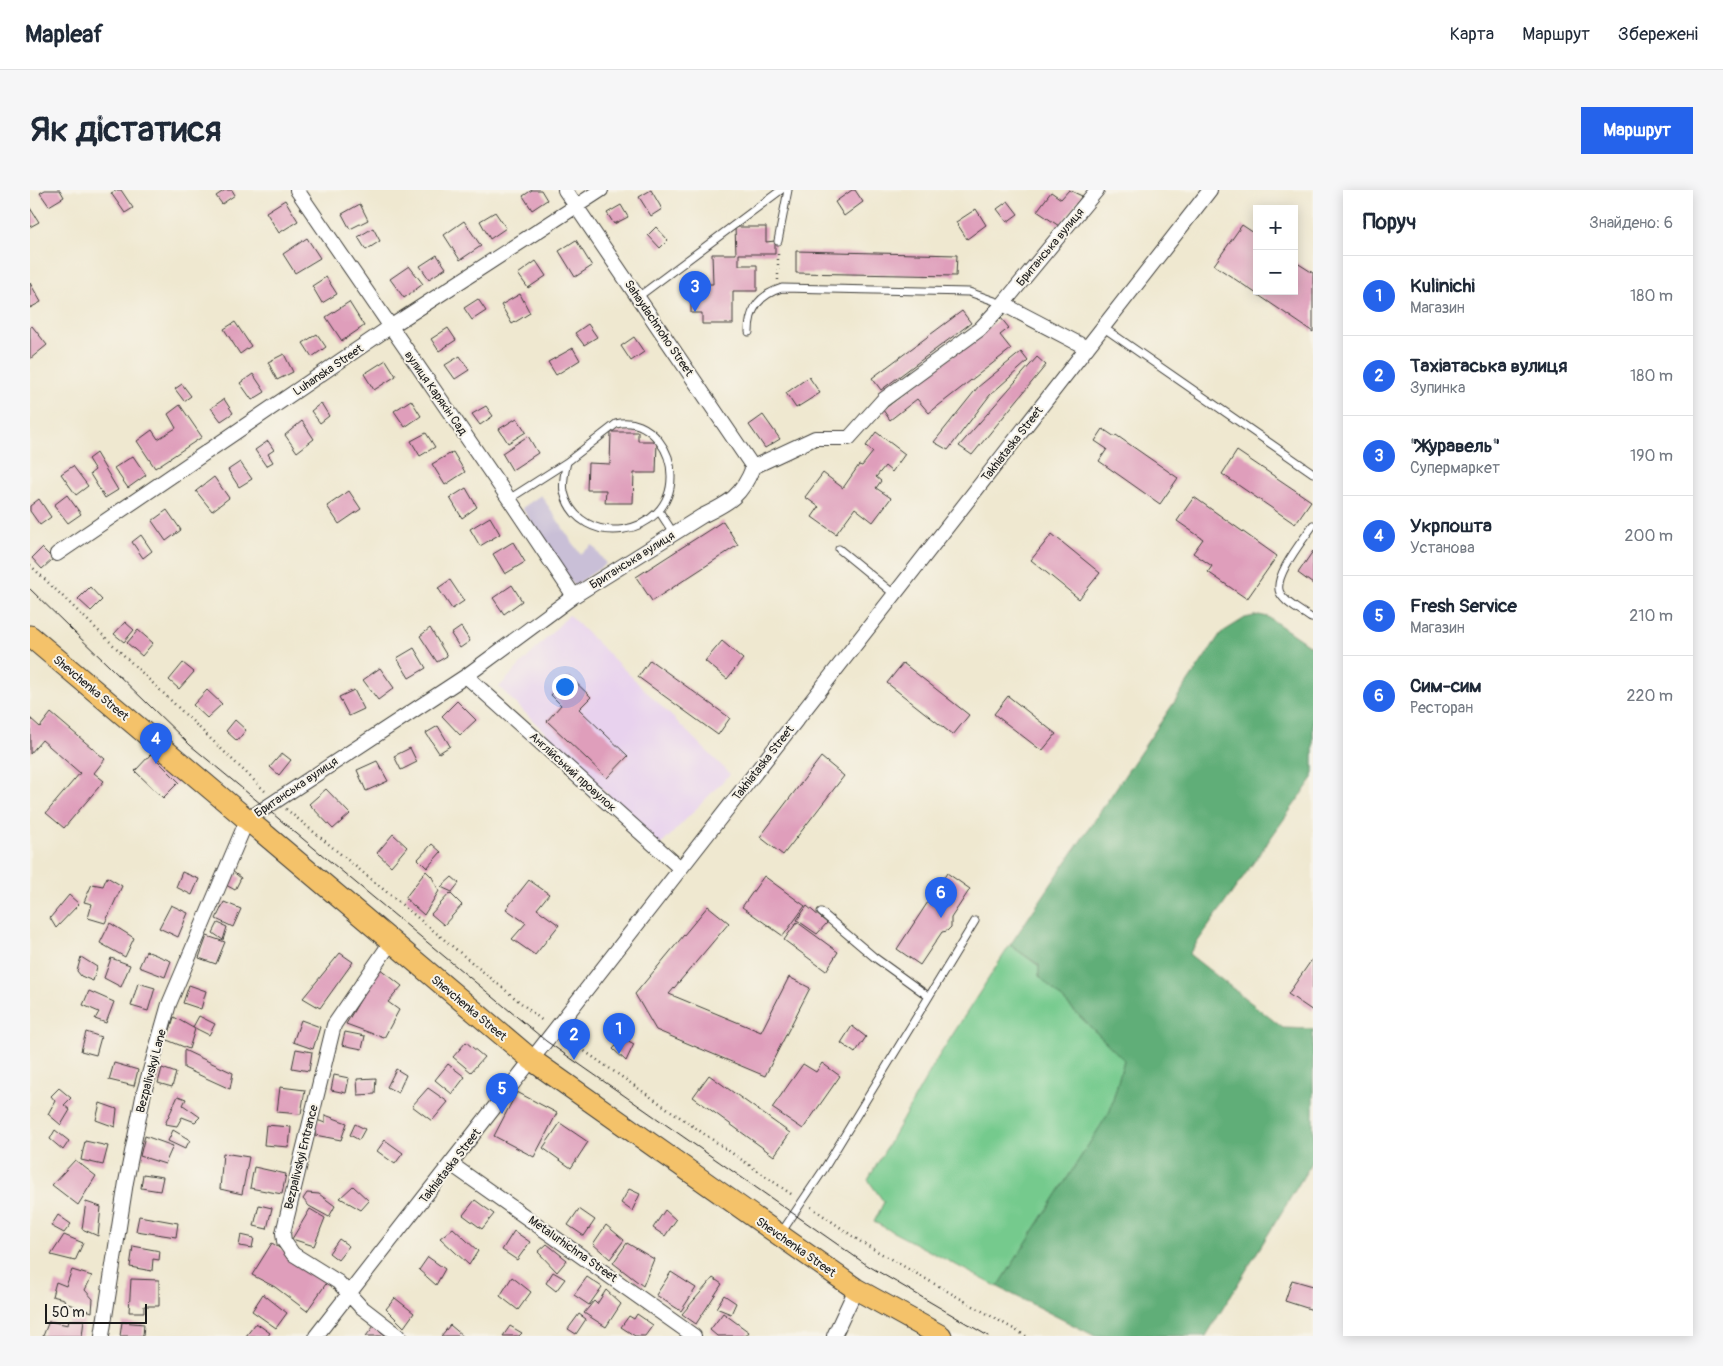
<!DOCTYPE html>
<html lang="uk">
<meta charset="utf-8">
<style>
:root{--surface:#fff;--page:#f6f6f7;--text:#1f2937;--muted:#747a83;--line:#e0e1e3;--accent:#2563eb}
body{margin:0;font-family:Pangolin,sans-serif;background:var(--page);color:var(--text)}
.controls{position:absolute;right:15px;top:15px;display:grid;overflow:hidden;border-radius:0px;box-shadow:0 2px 12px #0003}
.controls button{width:45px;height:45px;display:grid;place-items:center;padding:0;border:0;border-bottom:1px solid var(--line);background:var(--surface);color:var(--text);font:25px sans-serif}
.scale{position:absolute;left:15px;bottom:12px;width:102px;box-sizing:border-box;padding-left:5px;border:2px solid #1c1c1c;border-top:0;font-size:14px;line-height:18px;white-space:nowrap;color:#1c1c1c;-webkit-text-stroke:4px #f7f3e8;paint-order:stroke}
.you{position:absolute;left:534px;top:496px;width:18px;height:18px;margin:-12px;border:4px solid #fff;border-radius:50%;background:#1a73e8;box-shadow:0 0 0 8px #1a73e833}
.badge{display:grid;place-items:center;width:32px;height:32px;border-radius:50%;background:var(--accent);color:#fff;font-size:16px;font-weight:700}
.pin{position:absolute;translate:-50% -41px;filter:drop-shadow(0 1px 2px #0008)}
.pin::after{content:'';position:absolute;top:26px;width:18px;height:15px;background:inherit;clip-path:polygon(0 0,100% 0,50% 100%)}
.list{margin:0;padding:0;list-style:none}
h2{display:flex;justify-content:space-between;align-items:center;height:65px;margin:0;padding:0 20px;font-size:21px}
h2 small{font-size:16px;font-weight:400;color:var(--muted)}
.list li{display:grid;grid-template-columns:32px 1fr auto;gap:15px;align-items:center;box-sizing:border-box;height:80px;padding:0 20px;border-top:1px solid var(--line)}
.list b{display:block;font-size:19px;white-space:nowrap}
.list p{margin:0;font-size:16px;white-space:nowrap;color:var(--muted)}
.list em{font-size:16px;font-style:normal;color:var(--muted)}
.map{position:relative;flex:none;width:1283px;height:1146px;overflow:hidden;border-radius:0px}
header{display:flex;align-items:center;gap:30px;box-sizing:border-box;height:70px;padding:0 25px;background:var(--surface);border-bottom:1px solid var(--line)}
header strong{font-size:24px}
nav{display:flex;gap:28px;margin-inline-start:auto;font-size:18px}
.intro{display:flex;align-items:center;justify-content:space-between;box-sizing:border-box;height:120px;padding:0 30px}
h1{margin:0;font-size:35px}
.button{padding:12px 22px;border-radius:0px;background:var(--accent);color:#fff;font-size:18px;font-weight:700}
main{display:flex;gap:30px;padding:0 30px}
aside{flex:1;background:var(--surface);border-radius:0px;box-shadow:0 2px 12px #0003}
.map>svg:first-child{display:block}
.built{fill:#e8d2ee}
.industrial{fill:#c9bfd7}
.green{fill:#75ca8d;stroke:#487354}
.forest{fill:#60ae78;stroke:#3e654a}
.building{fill:#df9ebb}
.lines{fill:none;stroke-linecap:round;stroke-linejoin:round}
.service-casing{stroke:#3c3b37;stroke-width:9}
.minor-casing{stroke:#3c3b37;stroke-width:16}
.primary-casing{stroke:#3c3b37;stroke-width:23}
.path{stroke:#3c3b37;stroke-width:2.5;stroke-dasharray:1 4;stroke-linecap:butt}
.service{stroke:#fff;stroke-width:7}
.minor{stroke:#fff;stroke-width:14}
.primary{stroke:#f4c26a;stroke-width:21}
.tram{stroke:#1c1c1c;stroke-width:1}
.labels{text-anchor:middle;stroke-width:4;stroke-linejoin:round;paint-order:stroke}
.street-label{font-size:12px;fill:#1c1c1c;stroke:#f7f3e8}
</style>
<header>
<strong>Mapleaf</strong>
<nav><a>Карта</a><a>Маршрут</a><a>Збережені</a></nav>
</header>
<div class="intro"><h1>Як дістатися</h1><a class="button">Маршрут</a></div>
<main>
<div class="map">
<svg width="1283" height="1146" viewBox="0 0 1283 1146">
<rect width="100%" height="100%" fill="#f7f3e8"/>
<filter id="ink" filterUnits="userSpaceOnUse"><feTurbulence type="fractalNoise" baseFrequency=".02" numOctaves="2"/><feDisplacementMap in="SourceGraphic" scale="10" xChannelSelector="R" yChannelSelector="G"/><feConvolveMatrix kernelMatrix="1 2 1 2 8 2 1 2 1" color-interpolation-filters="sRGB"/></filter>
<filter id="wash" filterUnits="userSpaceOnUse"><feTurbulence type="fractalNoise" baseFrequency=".0096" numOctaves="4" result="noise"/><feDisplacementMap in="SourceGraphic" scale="20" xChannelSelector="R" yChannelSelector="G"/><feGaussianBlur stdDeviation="1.12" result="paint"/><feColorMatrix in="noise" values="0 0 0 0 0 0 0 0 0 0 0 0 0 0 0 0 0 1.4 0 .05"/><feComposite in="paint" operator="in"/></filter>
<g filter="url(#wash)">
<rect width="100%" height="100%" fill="#efe8d0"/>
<path class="built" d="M539 425 700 584 630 656 469 497Z"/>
<path class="industrial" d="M511 305 550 364 563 355 576 374 544 396 492 318Z"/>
<path class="green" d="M980 755 1009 776V786L1094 870 1080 921 968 1097 844 1032 854 1012 838 990 907 869Z"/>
<path class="forest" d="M1229 425 1238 427 1283 458V588L1159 764 1253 838 1283 839V971L1176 1146H1065L968 1097 1080 921 1094 870 1009 786V775L980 755 1191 443 1215 428Z"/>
<g id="blocks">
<path class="building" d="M15 0H30L34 7 19 16 10 3Z
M87 0H91L103 18 95 23 81 3Z
M195 0H202L205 5 192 14 186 6Z
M502 0H511L517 10 502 20 493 6Z
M621 0 632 19 621 26 609 7Z
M822 0H825L833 12 814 26 805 12Z
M1039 0 1052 6 1029 36 1007 21 1021 2 1031 9Z
M255 10 268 31 249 43 236 22Z
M978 11 988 24 977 32 967 19Z
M330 14 338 30 320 39 312 24Z
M591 15 598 27 584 34 577 23Z
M0 18 9 32 0 37Z
M946 19 956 35 937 49 926 32Z
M465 22 476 38 460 49 450 31Z
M434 31 451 56 430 70 414 45Z
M1212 35 1227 45V101H1264V71L1283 83V142L1184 75Z
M626 37 638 50 630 58 618 45Z
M705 37H736V52L745 51V64H709V75H727V101H703V134H672V123H661V94H683L682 64H706Z
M343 38 350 51 336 60 328 47Z
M277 48 290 68 265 83 253 64Z
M546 50 562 76 545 87 529 61Z
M766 61 927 65 926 86 766 83Z
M407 65 416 78 399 89 390 76Z
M506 71 516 86 498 98 488 84Z
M379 76 393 94 374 108 360 89Z
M296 87 307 104 292 113 282 96Z
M0 93 11 112 0 118Z
M490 104 500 123 482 134 471 115Z
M448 109 456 121 442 130 434 118Z
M319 112 334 136 312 151 296 127Z
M932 121 941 133 851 200 842 188Z
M971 128 979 138 970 145 981 159 899 223 887 209 860 230 853 220Z
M205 132 221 156 210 164 194 139Z
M558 134 567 147 554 155 545 143Z
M2 136 17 155 0 169V137Z
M418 138 426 150 409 161 401 149Z
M287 144 296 157 282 167 273 153Z
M604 147 614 162 601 171 591 156Z
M543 158 550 170 526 185 518 172Z
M991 162 998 171 960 205 918 260 904 252 948 197Z
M254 164 263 182 247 190 238 172Z
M430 166 439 180 425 189 415 175Z
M1007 167 1016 175 942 265 929 256Z
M356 170 366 186 344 200 334 184Z
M223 184 235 202 222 210 210 193Z
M779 187 790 203 766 218 756 203Z
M152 194 161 206 154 211 145 199Z
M194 209 203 223 191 231 181 218Z
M381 210 391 226 375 237 364 221Z
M291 213 299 226 290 233 281 221Z
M150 215 172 247 125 278 107 251 122 240 128 249 146 238 138 224Z
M456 216 463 226 450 235 442 224Z
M733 225 750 249 735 258 719 235Z
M487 228 496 242 478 253 469 239Z
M272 231 284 249 267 262 255 245Z
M1073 239 1085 247 1086 245 1148 288 1130 314 1069 271 1077 259 1065 251Z
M581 242H608V251H627L626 283H604L603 313H575L576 300H557L558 273 580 274Z
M846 242 875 264 862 282 855 276 846 287 851 291 846 298 861 308 843 332 825 318 806 344 782 327 789 317 775 307 793 283 813 298 829 275 832 276 843 262 836 256Z
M396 243 405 257 390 266 381 251Z
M498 246 508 263 482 280 472 263Z
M238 251 244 260 238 264 243 272 236 276 225 260Z
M1207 261 1281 311 1265 334 1192 284Z
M423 262 435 282 415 295 402 274Z
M66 263 88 300 75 308 60 284 65 280 58 269Z
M103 266 116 285 98 298 84 278Z
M210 272 222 289 209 297 198 280Z
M43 276 58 296 46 305 31 284Z
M184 287 199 308 182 321 166 301Z
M436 298 447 317 432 328 420 308Z
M319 301 331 319 309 334 297 316Z
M37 305 51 324 38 333 24 315Z
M1164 307 1247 366 1217 409 1178 382 1182 376 1163 363 1173 349 1147 331Z
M9 309 21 327 10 335 0 321V316Z
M137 320 151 340 136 351 122 331Z
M460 327 470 344 450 356 440 339Z
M693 331 708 355 622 411 606 387Z
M1022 344 1070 383 1049 409 1001 370Z
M111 345 122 361 113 368 102 352Z
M483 352 495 372 475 384 463 364Z
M12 358 23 369 12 379 2 368Z
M1283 361V394L1268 383Z
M420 390 434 411 422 419 408 398Z
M482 395 492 411 474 424 463 408Z
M60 397 72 410 61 421 48 409Z
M95 432 104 440 94 452 84 444Z
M431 437 440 451 430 458 421 444Z
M400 438 417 466 407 472 390 446Z
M108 440 123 453 112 466 97 453Z
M692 451 713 469 697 489 675 471Z
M384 458 396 478 379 488 367 468Z
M620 470 700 528 688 545 608 487Z
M153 473 164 482 149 499 139 490Z
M873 473 939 525 923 545 857 493Z
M350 478 364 498 348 510 333 490Z
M539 486 561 507 549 519 598 566 577 588 517 531 531 515 521 505Z
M177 500 192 514 177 528 163 515Z
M324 500 334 519 319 526 309 507Z
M978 506 1026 544 1012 561 964 524Z
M427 511 446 530 430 545 412 526Z
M21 523 75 569 64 583 74 591 34 638 16 623 50 583 12 550 0 564V528L10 537Z
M205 530 216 540 207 551 196 541Z
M408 536 420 556 409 563 396 543Z
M380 558 387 572 371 580 364 566Z
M252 563 261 570 249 585 240 577Z
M121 564 149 592 133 608 105 581Z
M791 567 814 586 753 665 730 647Z
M347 571 358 591 336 601 327 580Z
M296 599 320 624 303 639 279 614Z
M363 644 377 657 361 676 347 663Z
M402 654 411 662 397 678 388 669Z
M202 681 211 688 205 700 196 695Z
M396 681 402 687 409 701 394 725 375 708Z
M152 682 169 689 162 705 146 697Z
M917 683 940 699 921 728V737L917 741 912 742 890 775 867 759Z
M734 686 775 716 753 746 712 717Z
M77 687 92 696 75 733 58 728 62 714 54 712 62 694 73 696Z
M422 687 429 693 422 702 411 697Z
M499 690 519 704 507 719 529 735 505 765 482 749 496 733 476 719Z
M420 703 432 715 414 735 401 724Z
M39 705 49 714 26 738 20 728Z
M194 712 211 719 203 737 186 729Z
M141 715 158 723 148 747 129 738Z
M678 716 699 733 639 804 731 842 759 787 780 798 735 886 626 840 605 804Z
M777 716 797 733 787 744 767 730Z
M767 732 808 762 796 781 754 750Z
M80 733 104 748 95 767 70 753Z
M188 733 197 737 193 750 183 743Z
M177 746 195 752 186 774 169 768Z
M116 761 141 771 135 787 109 777Z
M310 763 323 772 290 818 273 808Z
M51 767 67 777 63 791 51 786 47 781Z
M81 768 100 775 91 797 74 788Z
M1283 768V821L1258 804Z
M349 778 372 796 358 812 369 820 354 848 316 834Z
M108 793 125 798 118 821 101 816Z
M159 795 176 801 171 819 153 813Z
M59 801 84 812 76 833 65 829 69 822 53 815Z
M169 826 185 834 179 845 163 837Z
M144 827 165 839 159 859 137 850Z
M271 830 290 837 283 859 263 852Z
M822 836 836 847 825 863 811 853Z
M56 842 71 847 66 865 51 861Z
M315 842 335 846 332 859 312 855Z
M593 848 604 854 596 871 583 859Z
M436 852 454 867 441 882 423 867Z
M266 859 282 862 279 881 262 878Z
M154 860 203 883 200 899 154 878Z
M84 873 108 880 104 896 79 890Z
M792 873 810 886 773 939 742 918 773 874 786 882Z
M418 874 435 887 422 904 405 890Z
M132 878 146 883 142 897 128 893Z
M366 879 376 885 368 903 357 897Z
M304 885 319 888 316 903 301 900Z
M679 885 760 943 744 966 663 907Z
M346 888 345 904 328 905 327 889Z
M250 897 275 900 271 924 247 922Z
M29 898 41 908 34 915 40 920 31 935 18 924 25 911 21 906Z
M398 898 418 912 402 931 382 916Z
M487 902 527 923 504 967 464 946Z
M148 906 156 909 153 915 170 927 165 932 152 927 147 936 135 934Z
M70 913 87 919 85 937 66 930Z
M295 925 317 933 311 950 285 945 287 930 295 933Z
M530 933 558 952 541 978 513 958Z
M325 934 335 939 329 950 320 945Z
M236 935 261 937 259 957 234 955Z
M25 940 39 951 33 960 20 949Z
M143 940 160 950 155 959 138 951Z
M115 946 143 956 135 974 110 966Z
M355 950 373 963 365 974 347 961Z
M55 951 78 956 73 975 51 970Z
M193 963 219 967 212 1004 190 999Z
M45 970 66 986 48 1015 22 995Z
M224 977 256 984 252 1004 220 998Z
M113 984 133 987 130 1001 111 998Z
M323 996 339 1011 331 1020 310 1008Z
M599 999 610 1004 602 1021 591 1013Z
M277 1003 289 1004 305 1016 299 1027 279 1016 273 1009Z
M445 1010 464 1024 452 1039 433 1025Z
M56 1012 71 1017 68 1046 52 1039Z
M229 1015 242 1018 237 1039 224 1036Z
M280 1019 295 1028 284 1056 262 1049Z
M549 1019 565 1030 554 1046 538 1035Z
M635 1020 646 1030 635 1046 623 1038Z
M28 1025 41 1034 34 1043 21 1036Z
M109 1026 148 1033 146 1047 106 1041Z
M576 1035 594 1050 580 1069 563 1054Z
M423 1038 448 1061 439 1075 410 1048Z
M484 1041 500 1052 487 1070 472 1060Z
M34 1045 53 1053 45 1071 21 1065Z
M211 1045 224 1048 222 1058 209 1056Z
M309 1049 319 1056 308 1070 299 1063Z
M242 1053 298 1091 277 1121 245 1097 222 1085Z
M597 1053 624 1069 613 1096 583 1073Z
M517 1054 537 1070 527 1082 508 1062Z
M103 1056 130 1061 129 1070 123 1069 122 1081 100 1077Z
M398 1067 415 1079 406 1095 389 1080Z
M42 1080 62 1086 55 1100 63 1109 62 1122 35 1113 34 1109 22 1106 26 1092 36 1096Z
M523 1082 535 1089 526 1101 516 1093Z
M641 1082 666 1098 651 1121 626 1105Z
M482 1087 501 1102 488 1120 470 1106Z
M557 1087 572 1097 559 1115 544 1105Z
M683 1088 692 1094 666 1134 652 1124Z
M101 1089 129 1090V1116H114V1122H99Z
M1262 1090 1283 1096V1120L1255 1111Z
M576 1100 591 1114 576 1137 554 1123 564 1111 567 1114Z
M233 1104 257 1123 246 1138 222 1121Z
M694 1105 706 1113 701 1124 686 1118Z
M365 1108 384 1123 374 1137 356 1119Z
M693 1123 719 1142 716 1146H687L680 1140Z
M549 1124 556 1129 546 1144 538 1139Z
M607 1124 623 1135 615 1146H605L591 1137 599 1126 604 1129Z
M39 1130H54L52 1146H13L19 1131 38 1135Z
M92 1132 114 1134 113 1146H90Z
M226 1133 240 1143 238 1146H216Z
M420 1135 433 1146H411Z
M344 1136 355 1145 354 1146H336Z
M480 1136 492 1143 489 1146H473Z"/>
</g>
</g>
<g filter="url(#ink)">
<use href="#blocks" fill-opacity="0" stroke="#3c3b37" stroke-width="1"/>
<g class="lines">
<defs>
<path id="service" d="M748 51 758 0
M608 107 751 0
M1074 138 1283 283
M719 142C719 119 729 105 752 98L939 102 973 114
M479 309 537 272 586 234C603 230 618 237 629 251 637 261 641 273 641 286 642 348 548 361 534 302 532 292 535 281 537 272
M629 321 644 344
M809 359 864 404
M1281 428C1271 421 1256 414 1250 403 1242 387 1274 349 1283 335
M791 722 844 767 898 806
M751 1043 794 979 945 731"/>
<path id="minor" d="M267 0 479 309 544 406
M535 0 723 277
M973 114 1057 158
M27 364 360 137 571 0
M436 486 650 678
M361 752 304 835 253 1043 254 1051 263 1064 308 1092 330 1116 369 1146
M421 974 664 1146
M72 1146 96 992 114 902 139 814 217 630 436 486 544 406 672 326C699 313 712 306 723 277L785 248H819L853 210 950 139 973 114 1067 0
M286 1146 1180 0
M804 1146 826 1099"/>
<path id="primary" d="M0 446 502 870 826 1099 911 1146"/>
</defs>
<use href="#service" class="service-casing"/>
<use href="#minor" class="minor-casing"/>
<use href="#primary" class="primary-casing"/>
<path class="path" d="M748 90V61
M0 375 236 602
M256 619 514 832
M534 847 764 1006
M781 1017 831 1052 996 1146"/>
<use href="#service" class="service"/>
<use href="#minor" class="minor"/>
<use href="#primary" class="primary"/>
<path class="tram" d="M0 399 160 555 516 851 837 1075 958 1146"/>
</g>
</g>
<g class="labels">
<g class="street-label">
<text transform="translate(1020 57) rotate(-50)" y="4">Британська вулиця</text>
<text transform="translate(629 138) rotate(56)" y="4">Sahaydachnoho Street</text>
<text transform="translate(298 180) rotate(-34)" y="4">Luhanska Street</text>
<text transform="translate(406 203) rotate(55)" y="4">вулиця Карякін Сад</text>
<text transform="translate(982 254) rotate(-52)" y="4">Takhiataska Street</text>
<text transform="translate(602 370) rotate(-32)" y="4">Британська вулиця</text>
<text transform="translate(61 498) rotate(40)" y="4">Shevchenka Street</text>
<text transform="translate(733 573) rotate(-52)" y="4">Takhiataska Street</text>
<text transform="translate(543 582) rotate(42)" y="4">Англійський провулок</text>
<text transform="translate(266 597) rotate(-34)" y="4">Британська вулиця</text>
<text transform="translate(439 818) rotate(40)" y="4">Shevchenka Street</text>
<text transform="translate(121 881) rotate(-75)" y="4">Bezpalivskyi Lane</text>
<text transform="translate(271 967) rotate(-76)" y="4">Bezpalivskyi Entrance</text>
<text transform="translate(420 976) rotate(-52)" y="4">Takhiataska Street</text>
<text transform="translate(766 1057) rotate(35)" y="4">Shevchenka Street</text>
<text transform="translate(543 1059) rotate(35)" y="4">Metalurhichna Street</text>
</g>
</g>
</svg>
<div class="controls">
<button>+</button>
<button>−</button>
</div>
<div class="scale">50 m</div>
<div class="you"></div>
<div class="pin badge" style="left:589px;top:864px">1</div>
<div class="pin badge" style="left:544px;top:870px">2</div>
<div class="pin badge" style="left:665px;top:122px">3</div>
<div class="pin badge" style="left:126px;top:574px">4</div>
<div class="pin badge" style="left:472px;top:924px">5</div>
<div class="pin badge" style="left:911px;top:728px">6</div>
</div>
<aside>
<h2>Поруч<small>Знайдено: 6</small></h2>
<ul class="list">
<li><span class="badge">1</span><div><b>Kulinichi</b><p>Магазин</p></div><em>180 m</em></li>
<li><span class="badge">2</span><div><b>Тахіатаська вулиця</b><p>Зупинка</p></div><em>180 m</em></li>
<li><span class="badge">3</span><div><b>&quot;Журавель&quot;</b><p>Супермаркет</p></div><em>190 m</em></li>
<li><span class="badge">4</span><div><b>Укрпошта</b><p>Установа</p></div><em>200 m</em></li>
<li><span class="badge">5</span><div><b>Fresh Service</b><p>Магазин</p></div><em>210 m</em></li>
<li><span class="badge">6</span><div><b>Сим-сим</b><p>Ресторан</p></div><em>220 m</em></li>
</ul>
</aside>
</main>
